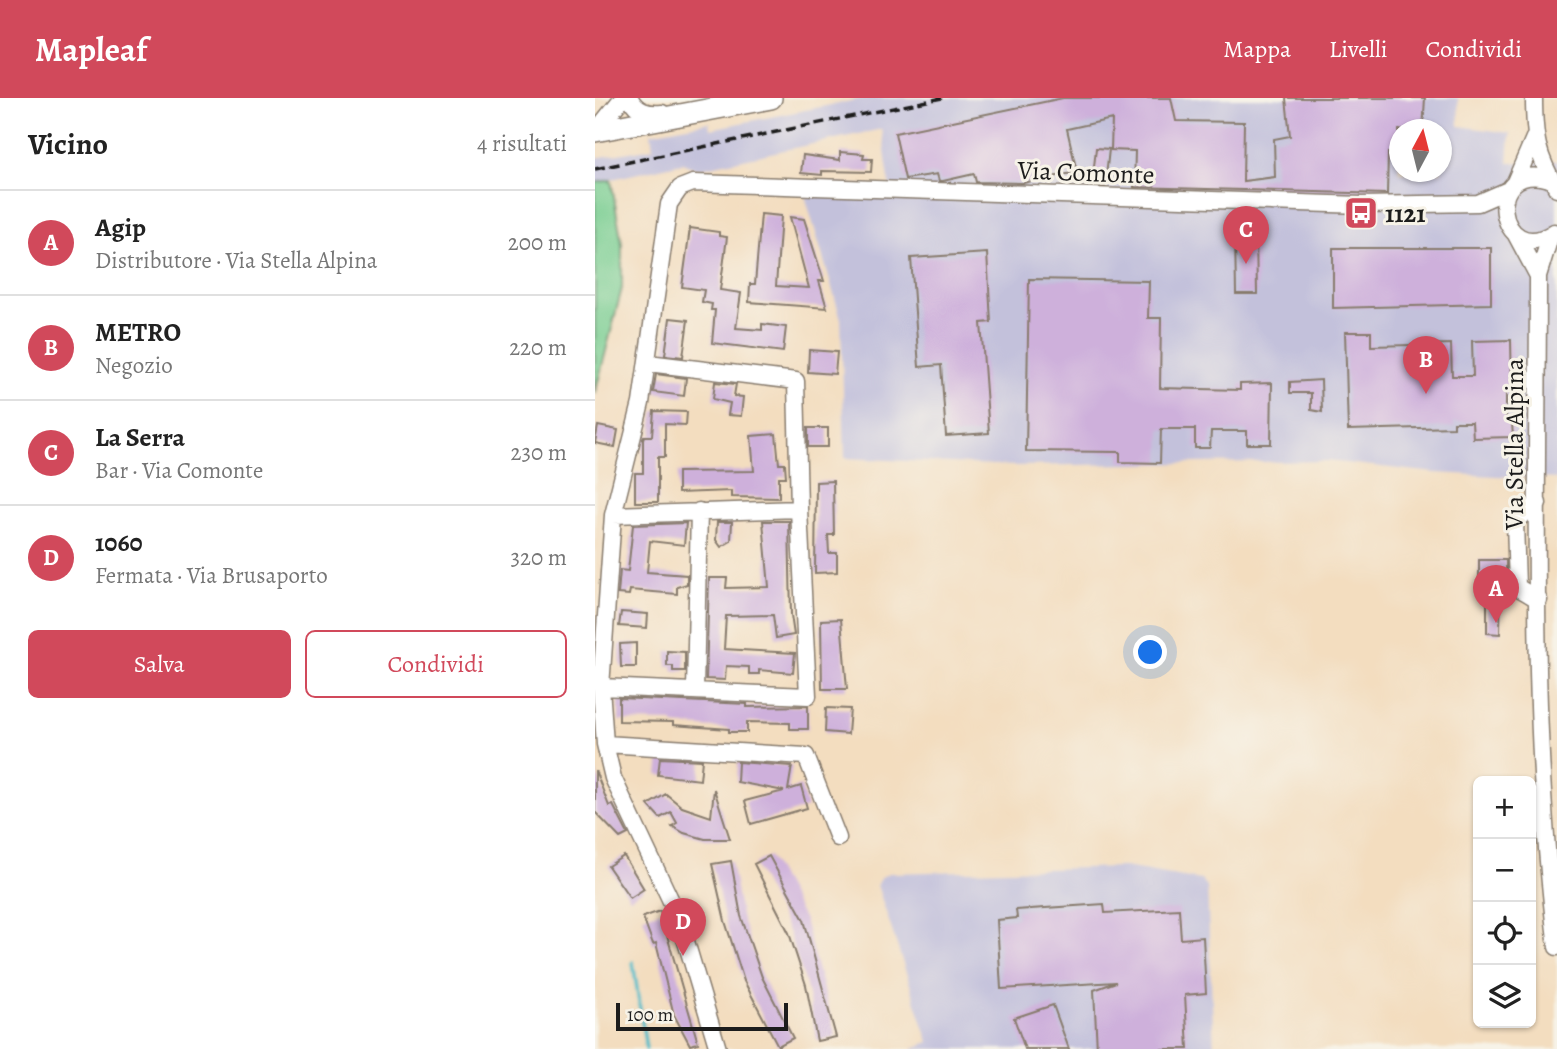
<!DOCTYPE html>
<html lang="it">
<meta charset="utf-8">
<style>
:root{--surface:#fff;--page:#f6f6f6;--text:#222;--muted:#767676;--line:#e0e0e0;--accent:#d1495b}
body{margin:0;font-family:Alegreya,serif;background:var(--page);color:var(--text)}
.controls{position:absolute;right:21px;bottom:21px;display:grid;overflow:hidden;border-radius:10px;box-shadow:0 2px 5px #0004}
.controls button{width:63px;height:63px;display:grid;place-items:center;padding:0;border:0;border-bottom:2px solid var(--line);background:var(--surface);color:var(--text);font:35px sans-serif}
.compass{position:absolute;left:794px;top:21px;width:63px;height:63px;border-radius:50%;background:var(--surface);box-shadow:0 2px 5px #0004;rotate:7deg}
.scale{position:absolute;left:21px;bottom:18px;width:172px;box-sizing:border-box;padding-left:7px;border:4px solid #1c1c1c;border-top:0;font-size:19px;line-height:24px;white-space:nowrap;color:#1c1c1c;-webkit-text-stroke:5px #f7f3e8;paint-order:stroke}
.you{position:absolute;left:556px;top:555px;width:24px;height:24px;margin:-18px;border:5px solid #fff;border-radius:50%;background:#1a73e8;box-shadow:0 0 0 10px #1a73e833}
.badge{display:grid;place-items:center;width:46px;height:46px;border-radius:50%;background:var(--accent);color:#fff;font-size:23px;font-weight:700}
.pin{position:absolute;translate:-50% -58px;filter:drop-shadow(0 2px 4px #0008)}
.pin::after{content:'';position:absolute;top:37px;width:24px;height:21px;background:inherit;clip-path:polygon(0 0,100% 0,50% 100%)}
.list{margin:0;padding:0;list-style:none}
h2{display:flex;justify-content:space-between;align-items:center;height:91px;margin:0;padding:0 28px;font-size:30px}
h2 small{font-size:23px;font-weight:400;color:var(--muted)}
.list li{display:grid;grid-template-columns:46px 1fr auto;gap:21px;align-items:center;box-sizing:border-box;height:105px;padding:0 28px;border-top:2px solid var(--line)}
.list b{display:block;font-size:26px;white-space:nowrap}
.list p{margin:0;font-size:23px;white-space:nowrap;color:var(--muted)}
.list em{font-size:23px;font-style:normal;color:var(--muted)}
.actions{display:flex;gap:14px;padding:21px 28px}
.actions a{flex:1;padding:16px 0;border:2px solid var(--accent);border-radius:10px;text-align:center;font-size:24px;color:var(--accent)}
.actions .main{background:var(--accent);color:#fff}
.icon{flex:none;width:38px;height:38px;fill:none;stroke:currentColor;stroke-width:2;stroke-linecap:round;stroke-linejoin:round}
.map{position:relative;flex:none;width:962px;height:951px;overflow:hidden}
header{display:flex;align-items:center;gap:42px;box-sizing:border-box;height:98px;padding:0 35px;background:var(--accent);color:#fff}
header strong{font-size:33px}
nav{display:flex;gap:38px;margin-inline-start:auto;font-size:24px}
main{display:flex}
aside{flex:1;background:var(--surface)}
.map>svg:first-child{display:block}
.industrial{fill:#c3c1db;fill-rule:evenodd}
.green{fill:#78cd91;stroke:#4a7456;stroke-width:2}
.lines{fill:none;stroke-linecap:round;stroke-linejoin:round}
.stream{stroke:#4fbcc9;stroke-width:3.5}
.building{fill:#ceb0db}
.minor-casing{stroke:#887c6e;stroke-width:19}
.major-casing{stroke:#887c6e;stroke-width:24}
.minor{stroke:#fff;stroke-width:16}
.major{stroke:#fff;stroke-width:21}
.rail{stroke:#1c1c1c;stroke-width:3.5;stroke-dasharray:10 5;stroke-linecap:butt}
.labels{text-anchor:middle;stroke-width:6;stroke-linejoin:round;paint-order:stroke}
.street-label{font-size:26px;fill:#1c1c1c;stroke:#f7f3e8}
.poi-label{font-size:26px;font-weight:bold;fill:#1c1c1c;stroke:#f7f3e8;text-anchor:start}
</style>
<header>
<strong>Mapleaf</strong>
<nav><a>Mappa</a><a>Livelli</a><a>Condividi</a></nav>
</header>
<main>
<aside>
<h2>Vicino<small>4 risultati</small></h2>
<ul class="list">
<li><span class="badge">A</span><div><b>Agip</b><p>Distributore · Via Stella Alpina</p></div><em>200 m</em></li>
<li><span class="badge">B</span><div><b>METRO</b><p>Negozio</p></div><em>220 m</em></li>
<li><span class="badge">C</span><div><b>La Serra</b><p>Bar · Via Comonte</p></div><em>230 m</em></li>
<li><span class="badge">D</span><div><b>1060</b><p>Fermata · Via Brusaporto</p></div><em>320 m</em></li>
</ul>
<div class="actions"><a class="main">Salva</a><a>Condividi</a></div>
</aside>
<div class="map">
<svg width="962" height="951" viewBox="0 0 962 951">
<rect width="100%" height="100%" fill="#f7f3e8"/>
<filter id="ink" filterUnits="userSpaceOnUse"><feTurbulence type="fractalNoise" baseFrequency=".0143" numOctaves="2"/><feDisplacementMap in="SourceGraphic" scale="14" xChannelSelector="R" yChannelSelector="G"/><feConvolveMatrix kernelMatrix="1 2 1 2 8 2 1 2 1" color-interpolation-filters="sRGB"/></filter>
<filter id="wash" filterUnits="userSpaceOnUse"><feTurbulence type="fractalNoise" baseFrequency=".00686" numOctaves="4" result="noise"/><feDisplacementMap in="SourceGraphic" scale="28" xChannelSelector="R" yChannelSelector="G"/><feGaussianBlur stdDeviation="1.57" result="paint"/><feColorMatrix in="noise" values="0 0 0 0 0 0 0 0 0 0 0 0 0 0 0 0 0 1.4 0 .05"/><feComposite in="paint" operator="in"/></filter>
<g filter="url(#wash)">
<rect width="100%" height="100%" fill="#f3ddbf"/>
<path class="industrial" d="M271 0H863L864 28 915 35 913 65 962 63V381L840 375 733 363 419 368 250 360 246 221 206 84 295 89 287 31 102 71 87 65 0 85V60L58 50 56 35 114 24 115 31ZM804 32H846V74H804Z
M529 769 606 782 612 789 619 951H316L334 944 282 787 285 780 294 775Z"/>
<path class="green" d="M16 82 27 146V190L0 296V85Z"/>
<g class="lines">
<path class="stream" d="M38 864 51 951"/>
</g>
<g id="blocks">
<path class="building" d="M468 0H576L581 23 649 24 648 83 680 79 679 41 695 38 691 0H830L828 32H804V55H793L792 96 539 89 540 53 516 52 517 21 472 31 482 74 428 85 381 84 379 76 348 83H344L342 76 310 81 300 35Z
M501 50 514 51 510 88H497Z
M245 54 269 56 268 61H277L276 74 227 73V77L206 75 208 57 245 62Z
M166 116 186 118 181 188 214 190 195 119 209 121 229 183H224L232 210 154 204 155 186H160Z
M95 130 124 134V138L132 139 125 192 146 195 141 230 167 232V226L191 229 188 254 117 245 120 212H116L117 206 107 204 109 192 87 189Z
M661 135 662 196H641L640 136Z
M738 150H896V206L738 210Z
M392 155 396 224 386 225 394 335 351 338 346 267 324 269 316 160Z
M434 181 554 183 553 220H566L565 290 645 292V286L677 285 676 346H652V333H616L615 350H600V331H566L565 365 525 364V354L431 353Z
M75 220 93 222 88 259 70 257Z
M750 234H776V248L856 246 857 278H878L877 243 916 242 917 291 911 295V318L917 325 918 339 878 340 877 324H859V329L753 332Z
M214 252 242 254 240 276 213 274Z
M61 276 91 280 89 298 58 294Z
M726 282 727 314 716 312V295H695V284Z
M120 284 141 286 139 298 148 299 146 318 133 317 135 305 118 301Z
M59 313 92 314 91 327 70 326V359H63V404H40V375H48V341L49 338H57Z
M3 328 23 332 20 349 0 345Z
M213 330H233V349H213Z
M181 336 184 366H190L191 379H184V400L136 399V393L83 395V374L159 373 156 338Z
M238 383 239 437H233L234 455H242V474L220 475 221 384Z
M168 423H194L196 517 199 537 181 540 178 517 131 518 129 551 200 555 198 575 164 572V576H154V569L131 568 130 582 111 581 114 480H132L131 490 174 489Z
M122 424H137L136 443 126 449 121 442Z
M91 425 89 447 55 443 52 474 92 477V486L82 489V496L35 492 34 497 23 496 25 472 33 473 38 427Z
M884 462H911V481H906L905 536 892 535V481H884Z
M26 514 53 516 52 530 24 528Z
M246 521 252 591H227L226 522Z
M41 545V569H26L25 546Z
M72 553 90 554V573H78V568H72Z
M24 600 152 606V609L213 608V631H195V625L152 624V634H134V631L78 627V624L24 623Z
M231 610 255 611 253 636 230 634Z
M65 660 107 662 105 682 63 677Z
M143 664 197 668 193 692 206 688 212 710 156 726 150 703 189 693 142 684Z
M0 672 14 708 18 707 33 736 25 740 0 714Z
M119 691 135 741H110L89 735 77 728 82 725 76 714 65 720 53 707 71 696 87 709 116 719Z
M29 758 49 791 35 800 13 768Z
M174 758 209 822 241 939 222 943 211 887 194 835 159 766Z
M136 763 146 818 167 879 198 940 183 948 149 883 130 823 117 766Z
M509 806 510 815 584 811 586 841 608 839 611 895 590 897 593 951H502L499 892 521 884 406 891 402 822 422 820 421 812Z
M65 813 103 945 95 947 79 917 61 845 58 846 48 819Z
M458 907 474 951H430L419 920Z"/>
</g>
</g>
<g filter="url(#ink)">
<use href="#blocks" fill-opacity="0" stroke="#887c6e" stroke-width="2"/>
<g class="lines">
<defs>
<path id="minor" d="M35 0C42 14 53 16 67 15
M939 0C939 39 942 58 962 91
M1 33 25 3
M955 81C885 61 903 172 959 134
M920 84 939 40
M956 136 943 178C943 401 934 627 962 849
M921 137 943 178
M53 265 201 283 204 411
M943 405 920 423 922 489 944 502
M6 589 213 598 204 411 18 417
M100 592 104 413
M10 646 211 658 243 740
M123 951 84 820 18 680 10 646 6 589 18 417 46 305 74 106 85 90 98 85 767 107 883 105 913 92"/>
<path id="major" d="M0 33 176 0"/>
</defs>
<use href="#minor" class="minor-casing"/>
<use href="#major" class="major-casing"/>
<use href="#minor" class="minor"/>
<use href="#major" class="major"/>
<path class="rail" d="M0 71 347 0"/>
</g>
</g>
<defs>
<symbol id="bus-square" viewBox="-11 -11 22 22"><rect x="-9" y="-9" width="18" height="18" rx="4" fill="#d1495b" stroke="#f7f3e8"/><path d="M-5-6H5V4H4V6H2V4H-2V6H-4V4H-5ZM-3.5-4V0h7V-4ZM-3.5 1.2v1.5H-2V1.2ZM2 1.2v1.5H3.5V1.2Z" fill="#fff"/></symbol>
</defs>
<g fill-rule="evenodd">
<use href="#bus-square" x="747" y="96" width="38" height="38"/>
</g>
<g class="labels">
<g class="street-label">
<text transform="translate(491 74) rotate(2)" y="9">Via Comonte</text>
<text transform="translate(919 346) rotate(-90)" y="9">Via Stella Alpina</text>
</g>
<g class="poi-label">
<text x="790" y="124">1121</text>
</g>
</g>
</svg>
<div class="controls">
<button>+</button>
<button>−</button>
<button><svg class="icon" aria-label="locate" viewBox="0 0 24 24"><circle cx="12" cy="12" r="6"/><path d="M12 2v4M12 18v4M2 12h4M18 12h4"/></svg></button>
<button><svg class="icon" aria-label="layers" viewBox="0 0 24 24"><path d="M12 4l9 5-9 5-9-5zM3 14l9 5 9-5"/></svg></button>
</div>
<svg class="compass" viewBox="-18 -18 36 36"><path d="M0-13l5 13h-10z" fill="#e53935"/><path d="M0 13l5-13h-10z" fill="#767676"/></svg>
<div class="scale">100 m</div>
<div class="you"></div>
<div class="pin badge" style="left:901px;top:525px">A</div>
<div class="pin badge" style="left:831px;top:296px">B</div>
<div class="pin badge" style="left:651px;top:166px">C</div>
<div class="pin badge" style="left:88px;top:858px">D</div>
</div>
</main>
